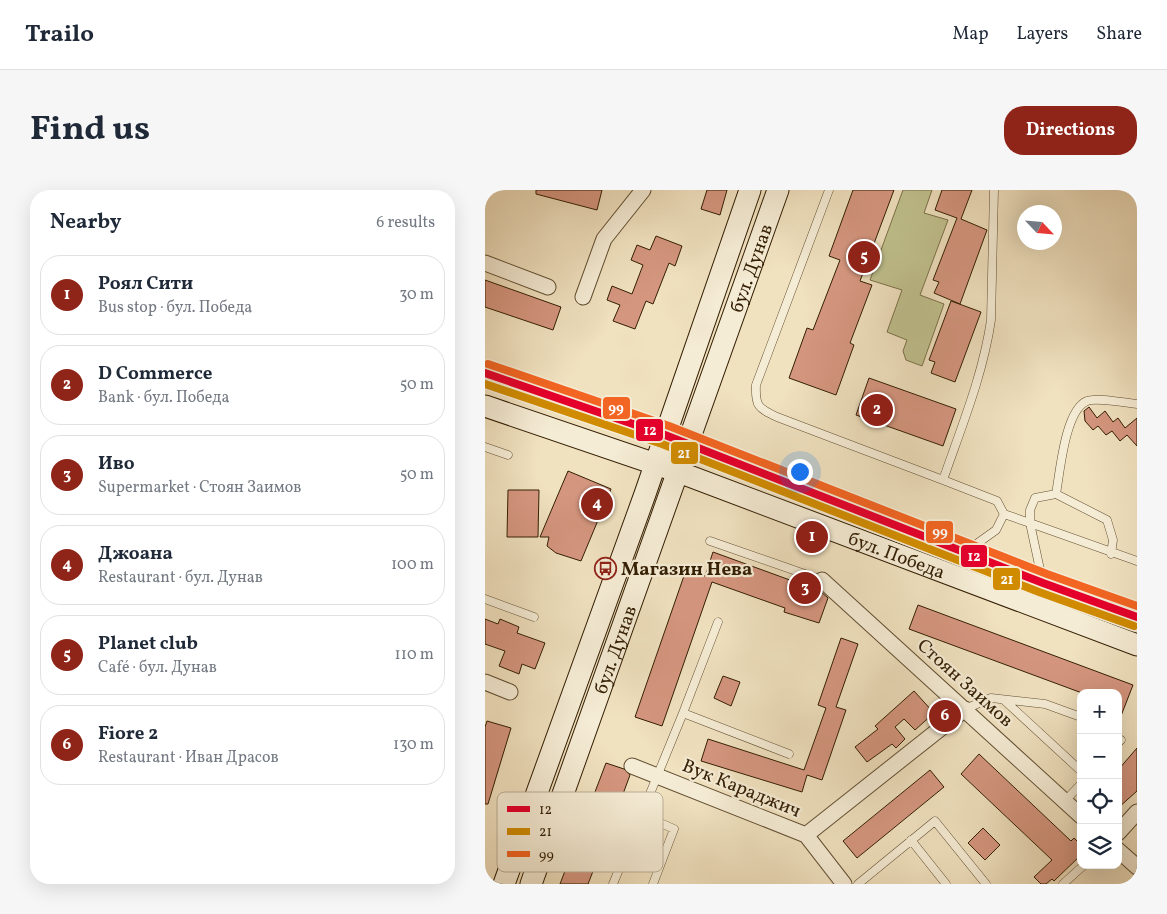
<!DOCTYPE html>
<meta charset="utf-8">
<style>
:root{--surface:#fff;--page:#f6f6f7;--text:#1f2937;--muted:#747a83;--line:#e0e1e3;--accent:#8f2418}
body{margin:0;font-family:Vollkorn,serif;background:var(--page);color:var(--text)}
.controls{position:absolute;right:15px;bottom:15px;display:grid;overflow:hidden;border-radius:10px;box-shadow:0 5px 20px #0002}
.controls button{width:45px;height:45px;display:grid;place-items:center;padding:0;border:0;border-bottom:1px solid var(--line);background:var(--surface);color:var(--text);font:25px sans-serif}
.compass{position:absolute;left:532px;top:15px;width:45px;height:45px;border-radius:50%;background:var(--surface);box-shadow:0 5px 20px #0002;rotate:116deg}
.you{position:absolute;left:314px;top:281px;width:18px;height:18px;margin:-12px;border:4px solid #fff;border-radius:50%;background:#1a73e8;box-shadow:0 0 0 8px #1a73e833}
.badge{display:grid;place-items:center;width:32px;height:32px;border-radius:50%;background:var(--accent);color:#fff;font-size:16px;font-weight:700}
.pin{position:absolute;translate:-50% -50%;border:2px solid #fff;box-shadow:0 1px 5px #0006}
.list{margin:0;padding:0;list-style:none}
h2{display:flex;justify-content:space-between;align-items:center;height:65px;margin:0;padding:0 20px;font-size:21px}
h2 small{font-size:16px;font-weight:400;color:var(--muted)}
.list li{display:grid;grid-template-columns:32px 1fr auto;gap:15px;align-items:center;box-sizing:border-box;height:80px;margin:0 10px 10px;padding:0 10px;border:1px solid var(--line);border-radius:20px}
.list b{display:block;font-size:19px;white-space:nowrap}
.list p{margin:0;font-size:16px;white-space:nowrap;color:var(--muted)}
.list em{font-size:16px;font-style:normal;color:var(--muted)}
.icon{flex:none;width:28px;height:28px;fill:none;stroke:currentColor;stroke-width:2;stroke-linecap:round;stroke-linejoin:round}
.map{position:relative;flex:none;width:652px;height:694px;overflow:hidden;border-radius:20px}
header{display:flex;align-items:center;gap:30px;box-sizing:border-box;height:70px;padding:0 25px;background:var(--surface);border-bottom:1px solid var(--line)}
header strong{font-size:24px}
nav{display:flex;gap:28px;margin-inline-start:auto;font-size:18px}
.intro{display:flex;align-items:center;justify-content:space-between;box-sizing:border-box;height:120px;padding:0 30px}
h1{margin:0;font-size:35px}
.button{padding:12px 22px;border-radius:20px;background:var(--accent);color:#fff;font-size:18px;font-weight:700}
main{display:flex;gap:30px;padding:0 30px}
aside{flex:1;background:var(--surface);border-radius:20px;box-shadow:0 5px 20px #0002}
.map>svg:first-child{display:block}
.green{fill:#c0c18e;stroke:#7a7048}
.building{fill:#d5967f;stroke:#331e03}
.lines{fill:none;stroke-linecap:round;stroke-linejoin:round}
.lane-casing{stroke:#624f32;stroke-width:9}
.street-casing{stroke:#624f32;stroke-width:17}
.secondary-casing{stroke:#331e03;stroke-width:23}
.lane{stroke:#f5ecd5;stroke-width:8}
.street{stroke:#f5ecd5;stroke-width:15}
.secondary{stroke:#f5ecd5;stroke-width:21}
.bus-1-casing{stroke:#f5ecd5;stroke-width:11}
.bus-2-casing{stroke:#f5ecd5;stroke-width:11}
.bus-3-casing{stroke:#f5ecd5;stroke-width:11}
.bus-1{stroke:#e4002b;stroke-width:8}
.bus-2{stroke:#d08b01;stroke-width:8}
.bus-3{stroke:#f26522;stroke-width:8}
.labels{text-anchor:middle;stroke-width:4.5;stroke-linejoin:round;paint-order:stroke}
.street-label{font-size:19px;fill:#331e03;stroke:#f5ecd5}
.poi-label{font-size:19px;font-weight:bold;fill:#331e03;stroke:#f5ecd5;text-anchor:start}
.key{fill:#f5ecd5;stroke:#bbae96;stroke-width:1}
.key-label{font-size:14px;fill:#331e03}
.line-badge{stroke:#f5ecd5;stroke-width:2}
.badge-label{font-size:14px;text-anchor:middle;font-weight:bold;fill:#fff}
</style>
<header>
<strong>Trailo</strong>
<nav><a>Map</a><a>Layers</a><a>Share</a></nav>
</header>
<div class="intro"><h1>Find us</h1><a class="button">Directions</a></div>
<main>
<aside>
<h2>Nearby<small>6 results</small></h2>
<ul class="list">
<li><span class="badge">1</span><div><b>Роял Сити</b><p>Bus stop · бул. Победа</p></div><em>30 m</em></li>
<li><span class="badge">2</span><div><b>D Commerce</b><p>Bank · бул. Победа</p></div><em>50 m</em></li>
<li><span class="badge">3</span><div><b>Иво</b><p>Supermarket · Стоян Заимов</p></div><em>50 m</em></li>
<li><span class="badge">4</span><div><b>Джоана</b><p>Restaurant · бул. Дунав</p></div><em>100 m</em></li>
<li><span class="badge">5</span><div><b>Planet club</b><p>Café · бул. Дунав</p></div><em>110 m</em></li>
<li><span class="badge">6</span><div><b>Fiore 2</b><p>Restaurant · Иван Драсов</p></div><em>130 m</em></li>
</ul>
</aside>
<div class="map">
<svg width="652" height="694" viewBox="0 0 652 694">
<rect width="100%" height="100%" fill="#f0e1bf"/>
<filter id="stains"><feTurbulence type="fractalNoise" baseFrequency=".004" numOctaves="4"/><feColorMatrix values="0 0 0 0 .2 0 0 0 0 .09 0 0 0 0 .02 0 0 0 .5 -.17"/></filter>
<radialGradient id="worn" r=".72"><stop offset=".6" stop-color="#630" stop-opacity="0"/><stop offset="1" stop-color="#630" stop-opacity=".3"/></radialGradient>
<path class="green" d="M418 0H447L439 23 463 30 435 105 459 114 437 176 421 170 418 161 422 150 402 142 417 100 385 90Z"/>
<path class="building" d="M51 0H117L112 20 51 4Z
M222 0H242L235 25 216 19Z
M368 0H409L375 91 387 95 365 153 369 155 351 205 304 188 322 138 328 140 355 70 344 66Z
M457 0H487L476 29 502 40 475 114 449 103 454 92 448 90 472 28 450 20Z
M171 46 197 56 190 76 184 73 168 114 161 111 150 139 128 131 135 115 122 110 127 96 147 104 158 75 146 70 152 55 165 60Z
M0 90 76 117 68 140 0 117Z
M466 111 496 122 470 192 446 183 450 172 444 170Z
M384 188 471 219 458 256 371 225Z
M604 217 612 228 620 221 628 232 633 228 640 238 652 228V256L642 245 635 251 627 241 621 245 613 236 608 240 600 231 599 221Z
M83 281 126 299 96 371 71 363 62 356 64 347H55Z
M23 300H54L53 347H22Z
M228 362 335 401 343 408 334 433 299 422 300 418 227 392 177 536 150 527 201 380 220 386Z
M433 415 648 495 634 531 633 503H597L424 439Z
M0 429 13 434 15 429 34 437 32 443 60 453 50 479 37 474 34 484 14 476 20 461 0 454Z
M356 448 373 454 351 517 361 520 337 590 322 585 317 602 216 571 223 549 319 580 341 518 333 515Z
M238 486 255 492 246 516 229 508Z
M429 501 449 523 430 540 419 529 410 537 420 549 411 558 407 554 382 572 370 557 393 539 390 536Z
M2 531 26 538 3 614H0V537Z
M652 558V601L633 618V580Z
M494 564 586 651 589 648 596 655V665L569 691 567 689 561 694H556L549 687 567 670 476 584Z
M121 573 139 579 145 585 138 604 103 694H75Z
M445 580 459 597 372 668 358 651Z
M498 638 515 655 500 670 483 653Z"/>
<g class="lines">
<defs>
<path id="lane" d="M344 0 271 195C270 216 273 218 292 227L458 290C476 238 498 185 506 130L509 0
M652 214C641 213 611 207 602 211 580 220 575 282 571 304L550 308 545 320V333L652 371
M0 257 23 265
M458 290 512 311 519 324 511 340 483 360
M571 304 622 330 628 350 626 364
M519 324 545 333 557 389
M225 351 337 390
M0 409 49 427
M519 510 596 581
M480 519 506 508 560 514 596 527
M198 523 304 564
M633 548 636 550 633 553
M580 611 596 594
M155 624 189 639 168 694
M426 650 461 694
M128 694 198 523 233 432
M373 694 450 631 501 694
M578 694 599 675"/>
<path id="street" d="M0 73 63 97
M98 107 119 49 158 0
M337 390 596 626
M0 492 25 502
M147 576 321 645 359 694
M633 643 652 622
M321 645 480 519
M633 660 652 677"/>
<g id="secondary">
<path d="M0 183 180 245 558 393 652 427"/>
<path id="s1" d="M0 216 191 281 652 455"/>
<path d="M19 694 160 304 265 0"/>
<path id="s2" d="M46 694 293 0"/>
</g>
</defs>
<use href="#lane" class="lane-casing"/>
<use href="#street" class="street-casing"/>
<use href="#secondary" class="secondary-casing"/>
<use href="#lane" class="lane"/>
<use href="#street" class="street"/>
<use href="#secondary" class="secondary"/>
<defs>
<path id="bus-1" d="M0 183 180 245 558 393 652 427"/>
<path id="bus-2" d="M0 194 177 254 554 402 649 436"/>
<path id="bus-3" d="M3 174 184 236 562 384 652 416"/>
</defs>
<use href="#bus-1" class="bus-1-casing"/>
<use href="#bus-2" class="bus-2-casing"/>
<use href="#bus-3" class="bus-3-casing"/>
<use href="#bus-1" class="bus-1"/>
<use href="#bus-2" class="bus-2"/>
<use href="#bus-3" class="bus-3"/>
</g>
<defs>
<symbol id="bus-ring" viewBox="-11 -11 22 22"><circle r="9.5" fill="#f5ecd5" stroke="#8f2418" stroke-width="1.5"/><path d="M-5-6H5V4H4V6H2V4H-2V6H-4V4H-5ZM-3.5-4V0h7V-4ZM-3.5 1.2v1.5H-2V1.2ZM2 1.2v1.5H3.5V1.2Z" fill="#8f2418"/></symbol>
</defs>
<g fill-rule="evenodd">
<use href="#bus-ring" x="108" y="366" width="25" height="25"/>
</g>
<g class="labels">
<g class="street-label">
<text dy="7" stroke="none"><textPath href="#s2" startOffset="654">бул. Дунав</textPath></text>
<text dy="7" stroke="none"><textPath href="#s1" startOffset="438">бул. Победа</textPath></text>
<text dy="7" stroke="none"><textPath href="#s2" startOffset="249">бул. Дунав</textPath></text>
<text transform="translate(481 492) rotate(42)" y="7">Стоян Заимов</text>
<text transform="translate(257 597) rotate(22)" y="7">Вук Караджич</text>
</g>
<g class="poi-label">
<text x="136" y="385">Магазин Нева</text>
</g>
</g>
<rect x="12" y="602" width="166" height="80" rx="8" class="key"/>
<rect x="22" y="616" width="23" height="6" fill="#e4002b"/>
<rect x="22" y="638" width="23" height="7" fill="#d08b01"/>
<rect x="22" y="661" width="23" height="6" fill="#f26522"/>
<g class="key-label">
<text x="54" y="624">12</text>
<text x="54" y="646">21</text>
<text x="54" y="669">99</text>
</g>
<g class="line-badge">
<rect x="117" y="206" width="29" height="24" rx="5" fill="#f26522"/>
<rect x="150" y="228" width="29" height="24" rx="5" fill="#e4002b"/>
<rect x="185" y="251" width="29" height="24" rx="5" fill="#d08b01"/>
<rect x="440" y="330" width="29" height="24" rx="5" fill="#f26522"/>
<rect x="475" y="354" width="28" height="24" rx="5" fill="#e4002b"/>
<rect x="507" y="377" width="29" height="24" rx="5" fill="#d08b01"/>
</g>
<g class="badge-label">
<text x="131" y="223">99</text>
<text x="165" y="245">12</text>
<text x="199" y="268">21</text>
<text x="455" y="347">99</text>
<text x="489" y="371">12</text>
<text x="522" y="394">21</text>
</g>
<rect width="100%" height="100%" filter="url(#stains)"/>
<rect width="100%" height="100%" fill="url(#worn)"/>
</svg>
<div class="controls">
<button>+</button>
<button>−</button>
<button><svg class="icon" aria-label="locate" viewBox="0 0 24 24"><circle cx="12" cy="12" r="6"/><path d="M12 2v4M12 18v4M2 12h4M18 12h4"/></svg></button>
<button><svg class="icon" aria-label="layers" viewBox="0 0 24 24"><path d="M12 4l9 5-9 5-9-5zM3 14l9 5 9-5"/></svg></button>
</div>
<svg class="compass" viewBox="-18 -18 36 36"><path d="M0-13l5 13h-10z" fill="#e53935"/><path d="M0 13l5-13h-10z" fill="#747a83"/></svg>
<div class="you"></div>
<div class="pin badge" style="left:327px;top:347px">1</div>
<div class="pin badge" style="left:392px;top:220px">2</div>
<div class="pin badge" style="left:320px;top:398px">3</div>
<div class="pin badge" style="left:112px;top:314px">4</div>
<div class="pin badge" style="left:379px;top:67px">5</div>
<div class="pin badge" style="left:460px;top:526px">6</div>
</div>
</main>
